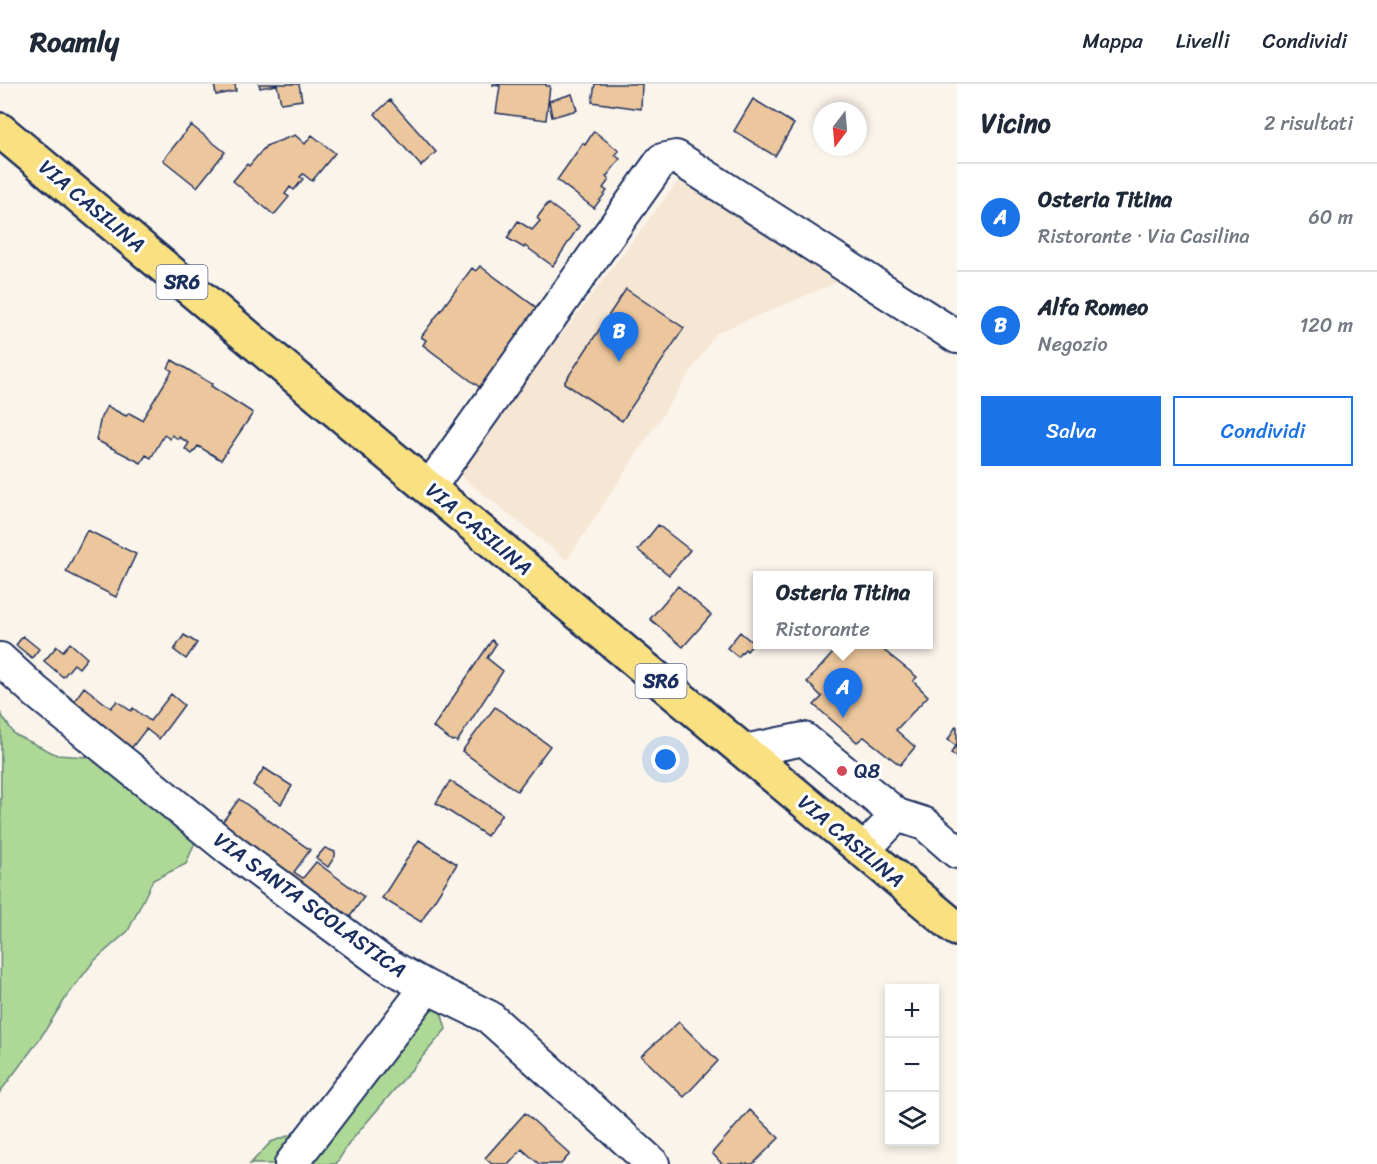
<!DOCTYPE html>
<html lang="it">
<meta charset="utf-8">
<style>
:root{--surface:#fff;--page:#f2f2f3;--text:#1f2937;--muted:#747a83;--line:#e0e1e3;--accent:#1a73e8}
body{margin:0;font-family:Sriracha,sans-serif;background:var(--page);color:var(--text)}
.controls{position:absolute;right:18px;bottom:18px;display:grid;overflow:hidden;border-radius:0px;box-shadow:0 3px 9px #0003}
.controls button{width:54px;height:54px;display:grid;place-items:center;padding:0;border:0;border-bottom:2px solid var(--line);background:var(--surface);color:var(--text);font:30px sans-serif}
.compass{position:absolute;left:813px;top:18px;width:54px;height:54px;border-radius:50%;background:var(--surface);box-shadow:0 3px 9px #0003;rotate:196deg}
.you{position:absolute;left:666px;top:676px;width:21px;height:21px;margin:-15px;border:4px solid #fff;border-radius:50%;background:#1a73e8;box-shadow:0 0 0 9px #1a73e833}
.badge{display:grid;place-items:center;width:39px;height:39px;border-radius:50%;background:var(--accent);color:#fff;font-size:20px;font-weight:700}
.pin{position:absolute;translate:-50% -50px;filter:drop-shadow(0 2px 3px #0008)}
.pin::after{content:'';position:absolute;top:32px;width:21px;height:18px;background:inherit;clip-path:polygon(0 0,100% 0,50% 100%)}
.popup{position:absolute;left:753px;top:487px;width:180px;height:78px;box-sizing:border-box;display:grid;place-content:center;border-radius:0px;background:var(--surface);filter:drop-shadow(0 2px 4px #0005);font-size:20px;white-space:nowrap;color:var(--muted)}
.popup b{font-size:22px;color:var(--text)}
.popup::after{content:'';position:absolute;left:50%;top:100%;margin-left:-12px;border:12px solid transparent;border-top-color:var(--surface)}
.list{margin:0;padding:0;list-style:none}
h2{display:flex;justify-content:space-between;align-items:center;height:78px;margin:0;padding:0 24px;font-size:26px}
h2 small{font-size:20px;font-weight:400;color:var(--muted)}
.list li{display:grid;grid-template-columns:39px 1fr auto;gap:18px;align-items:center;box-sizing:border-box;height:108px;padding:0 24px;border-top:2px solid var(--line)}
.list b{display:block;font-size:22px;white-space:nowrap}
.list p{margin:0;font-size:20px;white-space:nowrap;color:var(--muted)}
.list em{font-size:20px;font-style:normal;color:var(--muted)}
.actions{display:flex;gap:12px;padding:18px 24px}
.actions a{flex:1;padding:14px 0;border:2px solid var(--accent);border-radius:0px;text-align:center;font-size:21px;color:var(--accent)}
.actions .main{background:var(--accent);color:#fff}
.icon{flex:none;width:33px;height:33px;fill:none;stroke:currentColor;stroke-width:2;stroke-linecap:round;stroke-linejoin:round}
.map{position:relative;flex:none;width:957px;height:1080px;overflow:hidden}
header{display:flex;align-items:center;gap:36px;box-sizing:border-box;height:84px;padding:0 30px;background:var(--surface);border-bottom:2px solid var(--line)}
header strong{font-size:28px}
nav{display:flex;gap:33px;margin-inline-start:auto;font-size:21px}
main{display:flex}
aside{flex:1;background:var(--surface)}
.map>svg:first-child{display:block}
.built{fill:#f6e6d4}
.green{fill:#add895;stroke:#64847a;stroke-width:1.5}
.building{fill:#ecc79d;stroke:#1b2f5e;stroke-width:1.5}
.lines{fill:none;stroke-linecap:round;stroke-linejoin:round}
.minor-casing{stroke:#1b2f5e;stroke-width:36}
.major-casing{stroke:#1b2f5e;stroke-width:38}
.minor{stroke:#fff;stroke-width:32}
.major{stroke:#f9e181;stroke-width:33}
.poi-dot{fill:#d1495b;stroke:#fff;stroke-width:2}
.labels{text-anchor:middle;stroke-width:6;stroke-linejoin:round;paint-order:stroke}
.shield{fill:#fff;stroke:#5f6d8e;stroke-width:1.5}
.shield-label{font-size:20px;font-weight:bold;fill:#1b2f5e}
.street-label{font-size:21px;fill:#1b2f5e;stroke:#fff}
.poi-label{font-size:21px;fill:#1b2f5e;stroke:#fff;text-anchor:start}
</style>
<header>
<strong>Roamly</strong>
<nav><a>Mappa</a><a>Livelli</a><a>Condividi</a></nav>
</header>
<main>
<div class="map">
<svg width="957" height="1080" viewBox="0 0 957 1080">
<rect width="100%" height="100%" fill="#fbf4eb"/>
<filter id="ink" filterUnits="userSpaceOnUse"><feTurbulence type="fractalNoise" baseFrequency=".0167" numOctaves="2"/><feDisplacementMap in="SourceGraphic" scale="12" xChannelSelector="R" yChannelSelector="G"/><feConvolveMatrix kernelMatrix="1 2 1 2 8 2 1 2 1" color-interpolation-filters="sRGB"/></filter>
<g filter="url(#ink)">
<path class="built" d="M681 93 847 194 716 249 567 476 457 389Z"/>
<path class="green" d="M1 630 14 650 57 671 103 674 198 751 186 780 153 796 128 847 94 877 67 912 39 956 0 1008Z
M420 919 440 925 446 945 350 1058 336 1080H250L271 1058 304 1046 313 1022Z"/>
<path class="building" d="M214 0H235L236 7 216 11Z
M259 0H299L302 16 281 19 277 1 260 4Z
M493 0H546V2H550L546 36 496 29 500 2 493 1Z
M595 0H642L641 25 592 18Z
M572 10 577 26 552 33 549 17Z
M753 15 794 40 775 72 734 47Z
M390 16 436 68 421 82 375 30Z
M191 41 225 68 197 103 163 76Z
M594 47 619 67 615 71 620 75 606 93 609 96 603 104 607 107 594 124 557 96 583 59 585 61Z
M295 51 305 60 312 51 335 69 312 97 303 90 300 93 303 95 294 106 290 103 285 110 289 113 274 131 233 97 247 80 249 82 266 62Z
M548 119 579 142 553 182 525 162 524 164 507 154 518 137 532 146 540 137 537 134Z
M480 182 537 224 482 305 423 261 426 256 421 253 472 184 476 187Z
M626 205 684 244 622 337 564 299Z
M172 276 212 300 211 302 253 329 221 376 198 362 192 370 185 365 189 359 179 353 178 355 172 351 170 355 164 351 151 374 146 371 141 379 96 356 101 333 107 322 126 332 129 329 142 336 172 287 168 284Z
M658 441 690 466 669 491 638 466Z
M87 446 136 470 116 513 66 488Z
M678 502 711 531 683 563 650 535Z
M740 548 753 559 747 567 745 565 738 573 727 564Z
M184 551 197 559 186 575 174 566Z
M23 552 39 565 32 574 16 561Z
M492 556 496 560 487 574 503 587 457 658 454 656 452 657 433 643Z
M70 559 87 574 79 584 74 580 63 593 44 577 57 562 63 567Z
M841 560H876L917 593 913 597 928 612 896 646 915 663 900 681 864 653 857 658 814 621 822 613 807 598Z
M84 603 111 624 117 617 131 627 133 624 150 637 171 610 184 621 159 655 146 645 130 666 72 620Z
M495 623 550 662 517 707 462 667Z
M956 642 957 643V673L951 669 956 662 948 656Z
M264 684 292 702 281 720 253 701Z
M450 697 502 730 487 752 436 719Z
M239 715 310 766 294 788 303 794 316 778 364 813 344 841 215 748Z
M419 756 457 780 421 838 382 814Z
M325 764 335 768V772L328 783 316 774Z
M679 938 718 977 684 1013 641 972Z
M750 1026 779 1054 753 1080H722L712 1069Z
M525 1029 570 1070 561 1080H539L522 1065 509 1080H492L485 1074Z"/>
<g class="lines">
<defs>
<path id="minor" d="M429 404 662 76 676 73 957 253
M0 575 36 608 232 767 381 877 427 903 489 933 653 1080
M744 667 804 655 897 731 863 767
M897 731 925 740 957 768
M291 1080 427 903"/>
<path id="major" d="M0 46 957 845"/>
</defs>
<use href="#minor" class="minor-casing"/>
<use href="#major" class="major-casing"/>
<use href="#minor" class="minor"/>
<use href="#major" class="major"/>
</g>
</g>
<circle class="poi-dot" cx="842" cy="687" r="6"/>
<g class="labels">
<g class="shield">
<rect x="156.5" y="181" width="51" height="34" rx="4.5"/>
<rect x="635.5" y="580" width="51" height="34" rx="4.5"/>
</g>
<g class="shield-label">
<text x="182" y="205">SR6</text>
<text x="661" y="604">SR6</text>
</g>
<g class="street-label">
<text transform="translate(92 122) rotate(40)" y="7">VIA CASILINA</text>
<text transform="translate(479 445) rotate(40)" y="7">VIA CASILINA</text>
<text transform="translate(851 757) rotate(40)" y="7">VIA CASILINA</text>
<text transform="translate(310 821) rotate(36)" y="7">VIA SANTA SCOLASTICA</text>
</g>
<g class="poi-label">
<text x="854" y="694">Q8</text>
</g>
</g>
</svg>
<div class="controls">
<button>+</button>
<button>−</button>
<button><svg class="icon" aria-label="layers" viewBox="0 0 24 24"><path d="M12 4l9 5-9 5-9-5zM3 14l9 5 9-5"/></svg></button>
</div>
<svg class="compass" viewBox="-18 -18 36 36"><path d="M0-13l5 13h-10z" fill="#e53935"/><path d="M0 13l5-13h-10z" fill="#747a83"/></svg>
<div class="you"></div>
<div class="pin badge" style="left:843px;top:634px">A</div>
<div class="popup"><b>Osteria Titina</b>Ristorante</div>
<div class="pin badge" style="left:619px;top:278px">B</div>
</div>
<aside>
<h2>Vicino<small>2 risultati</small></h2>
<ul class="list">
<li><span class="badge">A</span><div><b>Osteria Titina</b><p>Ristorante · Via Casilina</p></div><em>60 m</em></li>
<li><span class="badge">B</span><div><b>Alfa Romeo</b><p>Negozio</p></div><em>120 m</em></li>
</ul>
<div class="actions"><a class="main">Salva</a><a>Condividi</a></div>
</aside>
</main>
